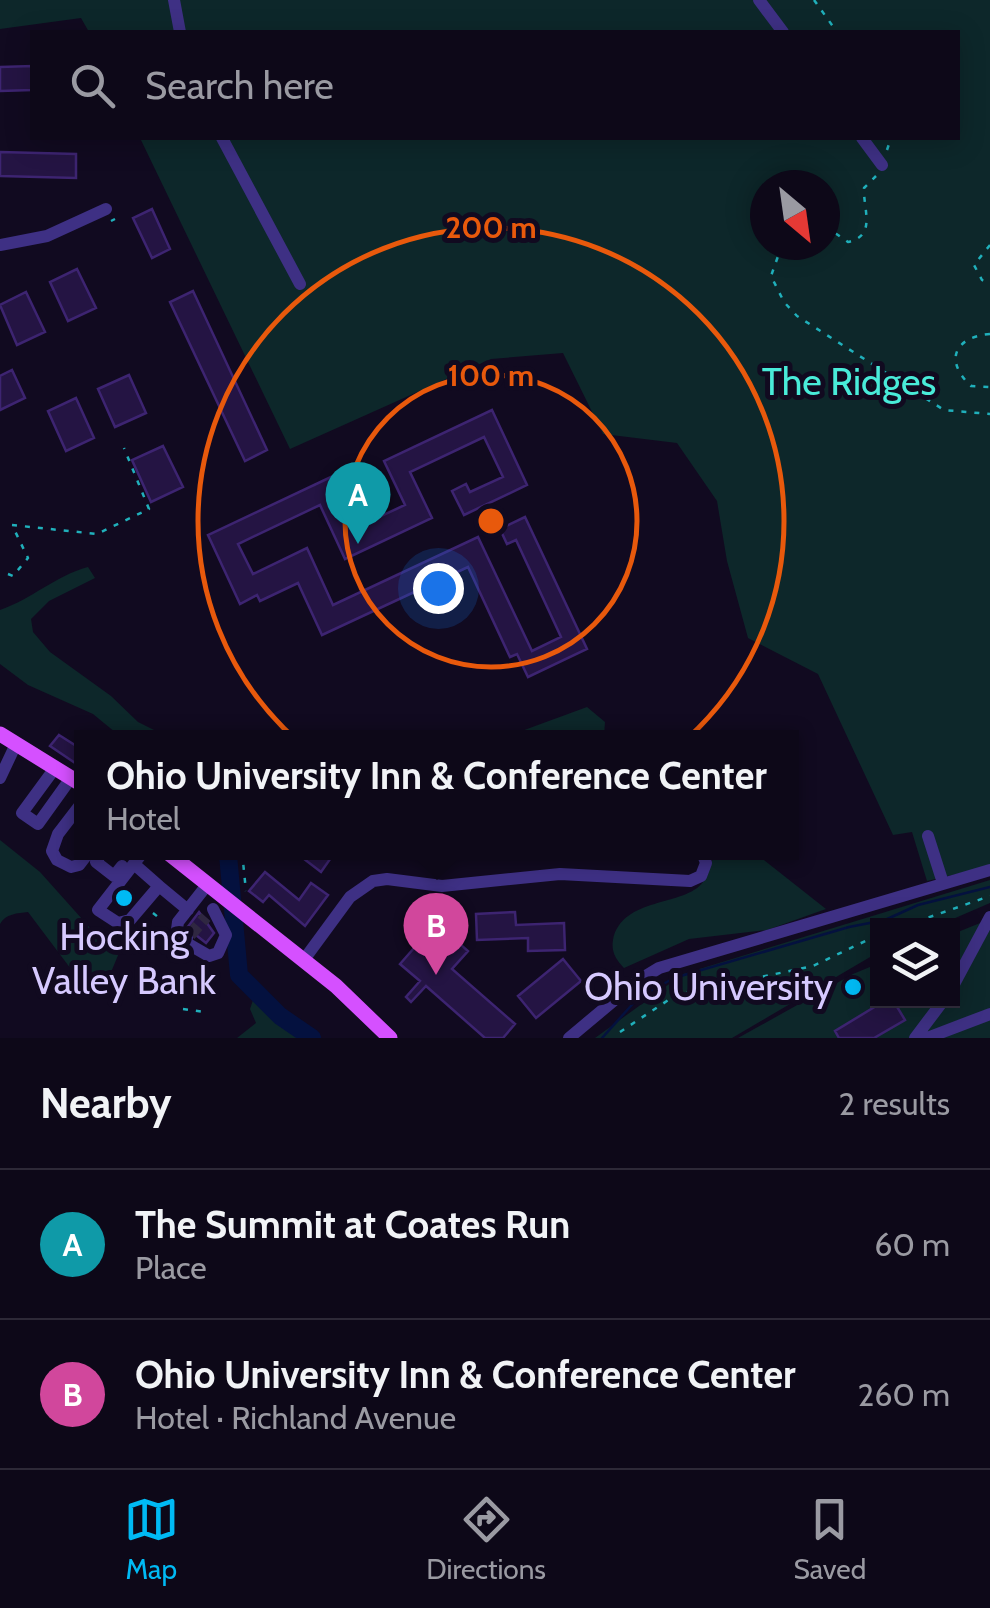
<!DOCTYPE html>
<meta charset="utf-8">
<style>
:root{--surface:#0d0818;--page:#1b1625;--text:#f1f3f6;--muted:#9a9aa2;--line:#2d2937;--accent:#00baf4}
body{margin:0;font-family:Cabin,sans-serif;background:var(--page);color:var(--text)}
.controls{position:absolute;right:30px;bottom:30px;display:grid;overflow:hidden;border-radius:0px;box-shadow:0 5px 25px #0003}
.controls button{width:90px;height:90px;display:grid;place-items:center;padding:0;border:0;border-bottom:2px solid var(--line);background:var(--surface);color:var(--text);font:50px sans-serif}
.compass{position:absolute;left:750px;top:170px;width:90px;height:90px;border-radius:50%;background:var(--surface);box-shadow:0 5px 25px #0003;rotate:151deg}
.you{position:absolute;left:438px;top:588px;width:35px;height:35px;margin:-25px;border:8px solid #fff;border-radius:50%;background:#1a73e8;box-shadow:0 0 0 15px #1a73e833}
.badge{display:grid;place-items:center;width:65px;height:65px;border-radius:50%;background:var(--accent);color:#fff;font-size:32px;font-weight:700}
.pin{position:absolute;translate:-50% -82px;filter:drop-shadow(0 2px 5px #0008)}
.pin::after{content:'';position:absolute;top:52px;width:35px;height:30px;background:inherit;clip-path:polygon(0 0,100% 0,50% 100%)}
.popup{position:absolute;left:74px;top:730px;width:725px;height:130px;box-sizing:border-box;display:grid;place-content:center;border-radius:0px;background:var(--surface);filter:drop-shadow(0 2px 8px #0005);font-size:32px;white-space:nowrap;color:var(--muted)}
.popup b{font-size:38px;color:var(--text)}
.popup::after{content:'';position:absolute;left:50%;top:100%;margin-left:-20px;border:20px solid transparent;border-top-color:var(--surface)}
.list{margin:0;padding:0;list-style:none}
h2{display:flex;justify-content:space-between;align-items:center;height:130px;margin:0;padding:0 40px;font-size:42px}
h2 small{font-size:32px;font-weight:400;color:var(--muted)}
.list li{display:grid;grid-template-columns:65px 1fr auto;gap:30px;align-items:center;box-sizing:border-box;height:150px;padding:0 40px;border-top:2px solid var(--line)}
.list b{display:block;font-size:38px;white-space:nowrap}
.list p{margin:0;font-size:32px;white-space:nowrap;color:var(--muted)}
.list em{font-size:32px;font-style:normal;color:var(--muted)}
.icon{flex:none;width:55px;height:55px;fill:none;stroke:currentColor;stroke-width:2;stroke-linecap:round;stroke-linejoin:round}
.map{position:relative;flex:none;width:990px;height:1038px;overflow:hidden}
.search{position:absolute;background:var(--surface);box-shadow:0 5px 25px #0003;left:30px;right:30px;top:30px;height:110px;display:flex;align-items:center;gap:25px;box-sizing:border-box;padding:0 35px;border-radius:0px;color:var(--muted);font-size:38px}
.sheet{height:430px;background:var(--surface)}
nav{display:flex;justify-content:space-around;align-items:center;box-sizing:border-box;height:140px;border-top:2px solid var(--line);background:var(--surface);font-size:28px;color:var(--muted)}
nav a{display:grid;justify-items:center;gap:5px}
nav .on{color:var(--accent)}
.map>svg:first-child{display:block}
.green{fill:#0d272a;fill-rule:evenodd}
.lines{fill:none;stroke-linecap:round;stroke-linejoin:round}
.stream{stroke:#04113f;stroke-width:2.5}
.river{stroke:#04113f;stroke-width:18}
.building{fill:#241443;stroke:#3d2471;stroke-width:2.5}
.minor-tunnel{stroke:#2f2741;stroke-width:12;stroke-dasharray:12 6;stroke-linecap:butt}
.path{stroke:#20b0bb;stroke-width:2.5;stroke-dasharray:5 8;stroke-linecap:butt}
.minor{stroke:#3e3084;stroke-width:12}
.major{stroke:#d550ff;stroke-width:15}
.ring{fill:none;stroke:#e8590c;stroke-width:5}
.poi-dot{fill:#00baf4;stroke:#110a20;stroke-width:4}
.labels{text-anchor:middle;stroke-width:10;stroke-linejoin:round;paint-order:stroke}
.park-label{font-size:38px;fill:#49ebd9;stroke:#110a20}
.poi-label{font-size:38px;fill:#d6c9ff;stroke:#110a20}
.centre{fill:#e8590c;stroke:#110a20;stroke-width:5}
.ring-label{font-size:30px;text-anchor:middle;font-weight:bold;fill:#e8590c;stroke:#110a20;stroke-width:10;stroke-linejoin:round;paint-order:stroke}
</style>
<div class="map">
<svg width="990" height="1038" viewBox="0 0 990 1038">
<rect width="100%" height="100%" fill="#110a20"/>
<path class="green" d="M0 0H990V866L927 881 912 832 893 835 818 674 748 638 727 561 717 501 677 443 603 434 563 353 491 359 290 449 140 138H958V32H89L81 18 0 29ZM765 185H825V245H765Z
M88 567 95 578 49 601 31 619 33 632 50 652 111 696 138 722 168 737H121L93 714 28 685 0 664V610C32 599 55 576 88 567Z
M587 707 605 722 604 736 505 737Z
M0 840 40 872 91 929 114 941 119 953 109 977 101 988 89 993 28 912C18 913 5 914 0 924Z
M716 853H755L826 909 767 930 689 939 624 968C616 960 611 952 613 940 622 896 685 907 703 882 708 874 711 861 716 853Z
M990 880V903L939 925 878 926 877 953 732 1038H595L683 974Z
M990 919V1038H738L853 974 877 964 878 1001H952L953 934Z
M266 992 279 1013 312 1038H237L256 1023 250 1009 254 997Z"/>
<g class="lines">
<path class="stream" d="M602 1038 638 998 674 978 849 927 885 920 918 905 990 887"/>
<path class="river" d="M228 855 239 975 280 1016 312 1038"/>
</g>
<path class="building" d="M32 66V90L0 91V67Z
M0 152 76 154V178L0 176Z
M152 209 170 249 152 258 133 218Z
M77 269 96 308 68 321 50 282Z
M193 291 267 450 245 461 170 302Z
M26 292 45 332 17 345 0 305Z
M12 370 25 398 0 410V376Z
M129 375 146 413 115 427 98 389Z
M76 398 94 438 66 451 48 411Z
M492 410 527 485 464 515 452 491 466 484 470 492 503 477 484 437 410 472 432 518 345 559 320 505 238 544 253 574 307 548 333 605 478 537 532 651 561 637 516 540 507 544 500 529 525 517 587 649 528 677 517 654 510 657 468 567 322 635 298 583 260 601 257 595 240 604 208 535 331 477 355 528 405 505 384 461Z
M163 446 183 487 151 502 132 460Z
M59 735 81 749V767L50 746Z
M295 852H335L321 872Z
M265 872 299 900 311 883 328 895 305 926 269 895 263 902 249 891Z
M199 912 214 933 206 943 187 928Z
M515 912 516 925 564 923 565 950 528 951V938L477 940 476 914Z
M436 923 468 951 452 969 515 1024 503 1038H485L426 986 411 1002 406 997 420 981 400 964Z
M563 959 581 981 536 1018 518 996Z
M886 1000H893L905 1020 874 1038H839L835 1031Z"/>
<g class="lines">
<path class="minor-tunnel" d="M190 935 206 917"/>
<path class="path" d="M814 0 837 32
M887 150 891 138
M111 221 115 219
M825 226 848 242C877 236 863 209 864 188L876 176
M782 245 771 276 784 302 797 316 944 410 990 414
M990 245 974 265 982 280 990 284
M990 334C954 337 944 361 971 386L990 387
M12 525 97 534 149 509 124 448
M8 574 13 576 28 558 13 527
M242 852 246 891
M153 913 158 917
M904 926 990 896
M144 930 147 923
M183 1009 204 1012
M620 1032 676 995 813 966 878 935"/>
<path class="minor" d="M174 0 180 32
M759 0 783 32
M222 138 300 284
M862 138 882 165
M0 245 47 236 106 209
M55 768 22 813 38 824 71 778
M0 778 16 744
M81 804 58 834 52 851 57 860 71 867 79 865 89 852
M928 836 943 883
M102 852 96 862 114 876 122 866
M134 864 159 886 130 920 118 923 98 910 143 852
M159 886 188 910
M187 938 180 941 176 937 178 922 207 885
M183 941 209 956 218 953 226 935 213 909
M303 961 350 897 373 881 387 879 442 886 560 874 690 881 701 876 706 863 702 852
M952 988 990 917
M569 1038 636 982 659 968 990 870
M915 1038 943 1001
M927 1038 990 1014"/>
<path class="major" d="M0 734 81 784
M167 852 336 986 390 1038"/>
</g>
<g class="ring">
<circle cx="491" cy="521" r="146"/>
<circle cx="491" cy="521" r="293"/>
</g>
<g class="poi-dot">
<circle cx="124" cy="898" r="10"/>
<circle cx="853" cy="987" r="10"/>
</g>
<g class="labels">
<g class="park-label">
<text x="849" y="395">The Ridges</text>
</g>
<g class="poi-label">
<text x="124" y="950">Hocking<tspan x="124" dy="44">Valley Bank</tspan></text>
<text x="833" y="1000" text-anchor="end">Ohio University</text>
</g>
</g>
<circle cx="491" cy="521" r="15" class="centre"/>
<g class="ring-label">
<text x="491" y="238">200 m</text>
<text x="491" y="386">100 m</text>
</g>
</svg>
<div class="controls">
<button><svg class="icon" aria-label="layers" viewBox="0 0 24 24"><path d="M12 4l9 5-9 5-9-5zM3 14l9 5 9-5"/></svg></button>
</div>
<svg class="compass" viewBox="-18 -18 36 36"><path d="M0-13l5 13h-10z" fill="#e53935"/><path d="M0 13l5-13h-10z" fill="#9a9aa2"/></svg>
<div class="you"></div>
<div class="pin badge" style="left:358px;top:544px;background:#0f9aa8">A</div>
<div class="pin badge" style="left:436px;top:975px;background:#d1479c">B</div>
<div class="popup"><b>Ohio University Inn &amp; Conference Center</b>Hotel</div>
<div class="search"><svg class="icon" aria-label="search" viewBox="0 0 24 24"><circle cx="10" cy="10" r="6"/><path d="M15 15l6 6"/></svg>Search here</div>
</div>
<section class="sheet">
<h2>Nearby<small>2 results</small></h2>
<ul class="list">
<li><span class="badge" style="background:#0f9aa8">A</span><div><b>The Summit at Coates Run</b><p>Place</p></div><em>60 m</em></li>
<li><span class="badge" style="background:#d1479c">B</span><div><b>Ohio University Inn &amp; Conference Center</b><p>Hotel · Richland Avenue</p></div><em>260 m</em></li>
</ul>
</section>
<nav>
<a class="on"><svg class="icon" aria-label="map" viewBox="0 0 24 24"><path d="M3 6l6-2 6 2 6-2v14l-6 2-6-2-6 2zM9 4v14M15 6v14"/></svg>Map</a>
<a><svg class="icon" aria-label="directions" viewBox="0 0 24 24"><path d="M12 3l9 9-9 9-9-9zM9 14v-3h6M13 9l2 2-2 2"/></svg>Directions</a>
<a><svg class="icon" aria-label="saved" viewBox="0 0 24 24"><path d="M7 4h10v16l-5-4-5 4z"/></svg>Saved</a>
</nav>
